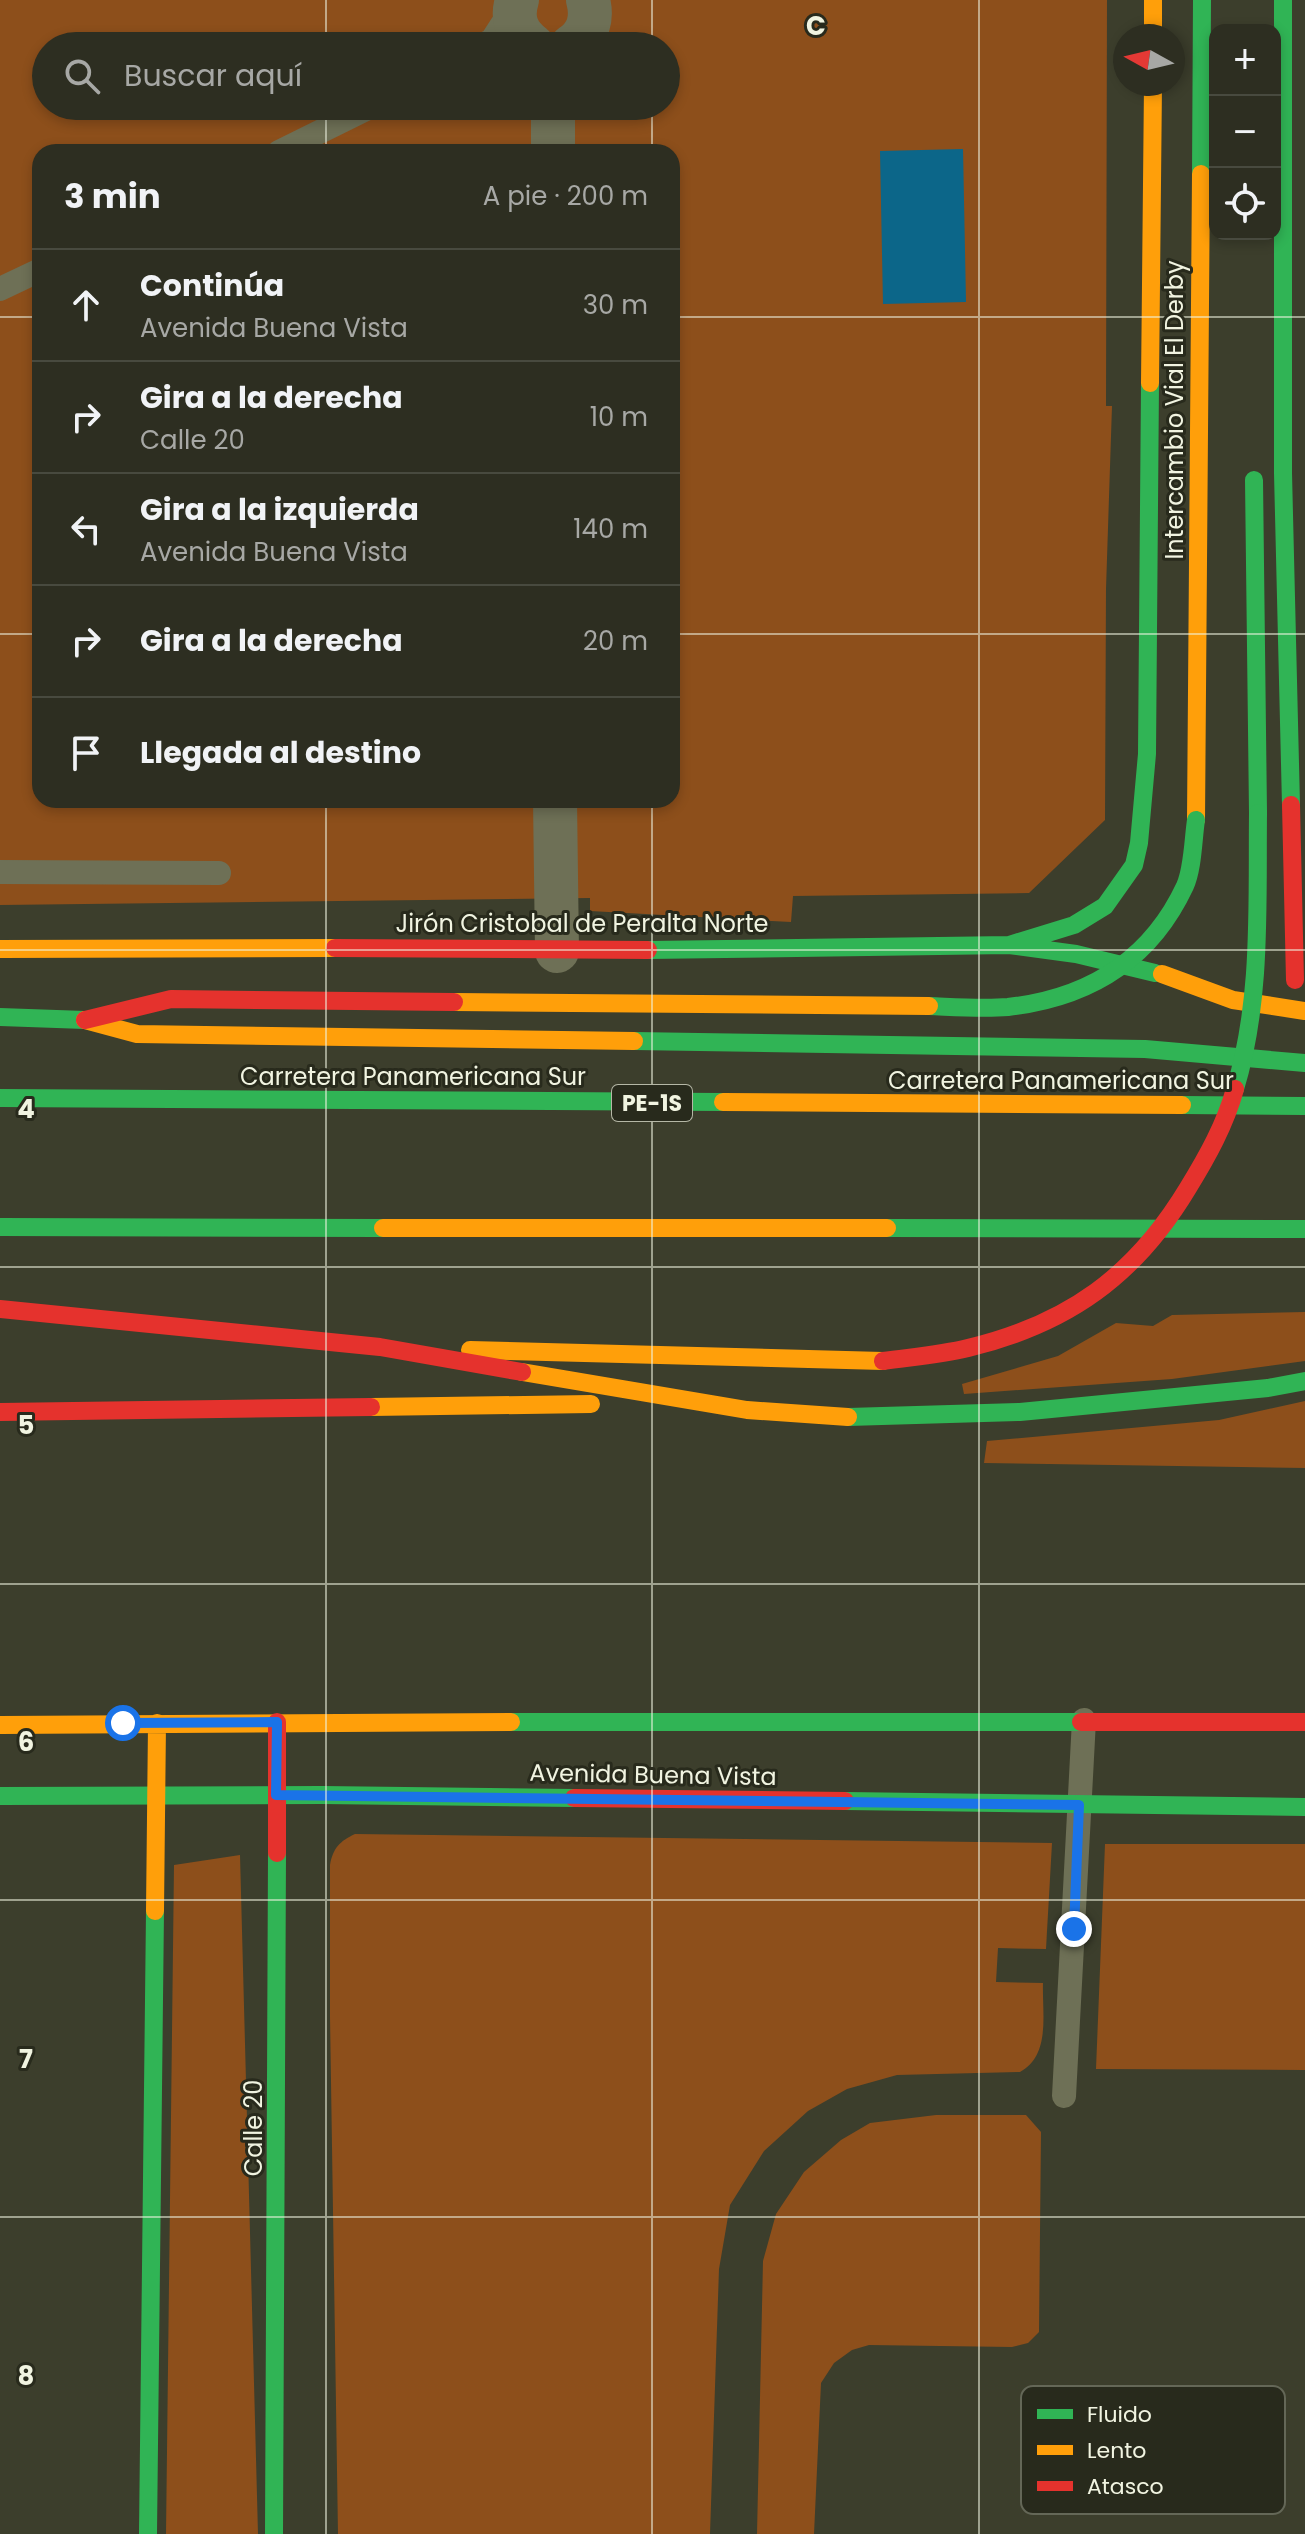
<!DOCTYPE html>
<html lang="es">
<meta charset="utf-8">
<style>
:root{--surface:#2d2e21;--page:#393a2e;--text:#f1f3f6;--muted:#a7a8a5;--line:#484a3f}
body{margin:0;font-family:Poppins,sans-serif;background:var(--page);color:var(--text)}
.controls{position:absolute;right:24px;top:24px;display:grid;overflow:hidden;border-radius:16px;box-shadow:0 4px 12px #0003}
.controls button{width:72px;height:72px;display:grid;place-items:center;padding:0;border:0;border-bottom:2px solid var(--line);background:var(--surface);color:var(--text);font:40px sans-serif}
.compass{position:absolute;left:1113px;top:24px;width:72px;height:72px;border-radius:50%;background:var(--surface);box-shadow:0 4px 12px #0003;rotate:278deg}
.stop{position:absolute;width:24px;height:24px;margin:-18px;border:6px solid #1a73e8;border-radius:50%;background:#fff}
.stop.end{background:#1a73e8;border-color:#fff;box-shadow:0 2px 8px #0008}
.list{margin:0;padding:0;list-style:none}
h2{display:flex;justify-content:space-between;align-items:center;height:104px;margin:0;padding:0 32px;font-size:34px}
h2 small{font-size:26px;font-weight:400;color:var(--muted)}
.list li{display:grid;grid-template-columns:52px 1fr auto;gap:24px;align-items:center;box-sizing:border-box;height:112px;padding:0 32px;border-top:2px solid var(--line)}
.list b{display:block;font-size:30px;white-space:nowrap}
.list p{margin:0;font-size:26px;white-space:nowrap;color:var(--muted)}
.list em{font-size:26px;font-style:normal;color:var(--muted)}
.icon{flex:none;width:44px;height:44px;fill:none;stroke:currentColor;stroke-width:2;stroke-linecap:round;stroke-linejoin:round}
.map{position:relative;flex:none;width:1305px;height:2534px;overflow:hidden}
.search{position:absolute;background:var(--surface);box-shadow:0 4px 12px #0003;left:32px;top:32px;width:648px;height:88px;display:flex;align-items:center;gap:20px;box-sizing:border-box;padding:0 28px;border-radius:44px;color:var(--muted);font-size:30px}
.panel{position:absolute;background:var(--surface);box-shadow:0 4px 12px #0003;left:32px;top:144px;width:648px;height:664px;border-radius:24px}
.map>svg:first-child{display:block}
.green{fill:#8d4f1b;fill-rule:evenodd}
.water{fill:#0c6689}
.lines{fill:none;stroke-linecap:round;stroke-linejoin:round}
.lane{stroke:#6e7056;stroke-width:24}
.street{stroke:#6e7056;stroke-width:44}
.fast{stroke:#30b455;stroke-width:18}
.slow{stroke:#ff9f0a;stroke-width:18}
.jam{stroke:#e5322d;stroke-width:18}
.fast-bridge{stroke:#30b455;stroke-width:18}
.slow-bridge{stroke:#ff9f0a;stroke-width:18}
.jam-bridge{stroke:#e5322d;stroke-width:18}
.route{stroke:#1a73e8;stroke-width:10}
.grid{fill:none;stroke:#f1f4e1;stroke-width:2;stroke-opacity:0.55}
.labels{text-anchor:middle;stroke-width:6;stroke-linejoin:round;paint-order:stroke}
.shield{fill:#282a1c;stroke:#b5b7a6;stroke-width:2}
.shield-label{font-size:22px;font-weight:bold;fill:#f1f4e1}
.street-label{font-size:24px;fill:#f1f4e1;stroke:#282a1c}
.key{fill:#282a1c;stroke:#646757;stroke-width:2}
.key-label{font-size:22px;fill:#f1f4e1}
.grid-label{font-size:26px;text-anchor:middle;font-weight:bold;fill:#f1f4e1;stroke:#282a1c;stroke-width:6;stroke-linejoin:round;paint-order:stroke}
</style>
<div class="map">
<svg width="1305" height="2534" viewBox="0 0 1305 2534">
<rect width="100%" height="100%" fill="#3c3e2c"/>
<path class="green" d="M0 0H1107L1106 406H1112L1106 589 1105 820 1029 893 793 896 791 922 590 911V898L0 905ZM46 46H666V106H46ZM40 152H672V800H40Z
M1305 1312V1361L1172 1379 964 1394 962 1384 1058 1356 1116 1323 1153 1326 1172 1315Z
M1305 1401V1468L984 1463 987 1441 1219 1420Z
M355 1834 1052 1843 1046 1949 998 1948 996 1982 1043 1983C1042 2014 1051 2055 1020 2072L897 2075 847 2089 808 2111 764 2151 730 2205 719 2269 710 2534H338L330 2017V1865C333 1848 340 1841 355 1834Z
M1105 1844H1305V2070L1096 2069Z
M240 1855 258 2534H166L174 1865Z
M936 2115H1026L1041 2132 1039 2332 1028 2343 1012 2347 869 2345 852 2350 834 2363 821 2383 814 2534H757L763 2261 776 2214 804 2172 841 2140 870 2123Z"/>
<path class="water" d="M963 149 966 302 883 304 880 151Z"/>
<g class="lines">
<path class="lane" d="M481 46 492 40 512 9
M279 152 372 106
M0 289 40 270
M0 872 219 873
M1064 2096 1084 1720"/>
<path class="street" d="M517 0C511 19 517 34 533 46
M572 46C588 35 593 19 588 0
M553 106V152
M555 800 557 951"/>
<path class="fast" d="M1283 0V473L1291 805
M1201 174 1202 0
M1254 480 1258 813
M1009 945 1074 925 1105 906 1134 865 1139 843 1147 754 1150 383
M648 950 1009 945 1076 954 1155 973
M0 1017 85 1020
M634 1041 1145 1049 1305 1063
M0 1098 723 1102
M1182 1105 1305 1106
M0 1227 383 1228
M887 1228 1305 1229
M848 1417 1020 1412 1268 1388 1305 1381
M511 1722H1081
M0 1796 322 1795 574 1798
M845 1801 1305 1807
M148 2534 155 1911
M274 2534 277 1853"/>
<path class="slow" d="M1153 0V36
M1150 383 1153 84
M1196 820 1201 174
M0 949 335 948
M1162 974 1233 1000 1305 1011
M85 1020 137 1034 634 1041
M723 1102 1182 1105
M383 1228H887
M470 1350 883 1361
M522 1372 747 1410 848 1417
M371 1407 591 1404
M0 1725 511 1722
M155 1911 157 1723"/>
<path class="jam" d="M1291 805 1295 980
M335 948 648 950
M0 1309 380 1347 522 1372
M0 1412 371 1407
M1081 1722H1305
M574 1798 845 1801
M277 1853V1722"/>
<path class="fast-bridge" d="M929 1006C955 1007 982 1009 1008 1007 1088 998 1150 961 1185 886 1193 868 1193 840 1196 820
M1235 1089C1262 1000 1257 906 1258 813"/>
<path class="slow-bridge" d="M454 1002 929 1006"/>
<path class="jam-bridge" d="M85 1020 171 999 454 1002
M883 1361C911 1357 940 1355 968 1348 1068 1324 1135 1276 1188 1188 1207 1157 1225 1125 1235 1089"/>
</g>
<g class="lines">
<path class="route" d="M123 1723 277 1722 276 1795 1079 1805 1074 1929"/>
</g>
<path class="grid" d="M326 0V46M652 0V46M979 0V2534M326 106V152M652 106V152M0 317H40M672 317H1305M0 634H40M672 634H1305M326 800V2534M652 800V2534M0 950H1305M0 1267H1305M0 1584H1305M0 1900H1305M0 2217H1305"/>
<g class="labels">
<rect class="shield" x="612" y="1085" width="80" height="36" rx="6"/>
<g class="shield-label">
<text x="652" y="1111">PE-1S</text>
</g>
<g class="street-label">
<text transform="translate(1175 410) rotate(-90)" y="8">Intercambio Vial El Derby</text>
<text x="582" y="932">Jirón Cristobal de Peralta Norte</text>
<text x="413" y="1085">Carretera Panamericana Sur</text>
<text x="1061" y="1089">Carretera Panamericana Sur</text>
<text transform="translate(653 1775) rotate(1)" y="8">Avenida Buena Vista</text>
<text transform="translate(254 2128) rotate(-90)" y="8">Calle 20</text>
</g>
</g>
<rect x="1021" y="2386" width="264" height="128" rx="12" class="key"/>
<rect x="1037" y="2409" width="36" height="10" fill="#30b455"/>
<rect x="1037" y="2445" width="36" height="10" fill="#ff9f0a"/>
<rect x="1037" y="2481" width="36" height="10" fill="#e5322d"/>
<g class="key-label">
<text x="1087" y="2422">Fluido</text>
<text x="1087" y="2458">Lento</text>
<text x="1087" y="2494">Atasco</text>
</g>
<g class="grid-label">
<text x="816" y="35">C</text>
<text x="26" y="1118">4</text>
<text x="26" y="1434">5</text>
<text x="26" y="1751">6</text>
<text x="26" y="2068">7</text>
<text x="26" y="2385">8</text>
</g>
</svg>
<div class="controls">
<button>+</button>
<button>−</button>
<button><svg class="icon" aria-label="locate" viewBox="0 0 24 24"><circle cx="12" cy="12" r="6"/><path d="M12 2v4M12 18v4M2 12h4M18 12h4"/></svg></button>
</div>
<svg class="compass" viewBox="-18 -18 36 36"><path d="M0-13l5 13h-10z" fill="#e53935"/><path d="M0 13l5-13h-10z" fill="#a7a8a5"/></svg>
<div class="stop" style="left:123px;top:1723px"></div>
<div class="stop end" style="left:1074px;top:1929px"></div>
<div class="search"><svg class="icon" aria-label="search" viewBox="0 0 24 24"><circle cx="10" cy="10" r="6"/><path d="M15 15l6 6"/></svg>Buscar aquí</div>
<section class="panel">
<h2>3 min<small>A pie · 200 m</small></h2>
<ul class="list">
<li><svg class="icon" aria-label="ahead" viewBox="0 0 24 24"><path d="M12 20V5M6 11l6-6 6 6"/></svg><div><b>Continúa</b><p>Avenida Buena Vista</p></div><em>30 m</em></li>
<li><svg class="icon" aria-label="right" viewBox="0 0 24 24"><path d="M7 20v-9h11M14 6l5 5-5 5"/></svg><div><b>Gira a la derecha</b><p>Calle 20</p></div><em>10 m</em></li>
<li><svg class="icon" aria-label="left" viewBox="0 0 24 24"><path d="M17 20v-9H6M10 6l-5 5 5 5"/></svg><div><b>Gira a la izquierda</b><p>Avenida Buena Vista</p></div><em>140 m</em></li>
<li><svg class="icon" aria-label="right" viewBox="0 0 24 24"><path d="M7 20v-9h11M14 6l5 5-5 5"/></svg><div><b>Gira a la derecha</b></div><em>20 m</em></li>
<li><svg class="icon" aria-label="arrive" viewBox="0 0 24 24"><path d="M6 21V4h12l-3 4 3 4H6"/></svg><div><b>Llegada al destino</b></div></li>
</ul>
</section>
</div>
